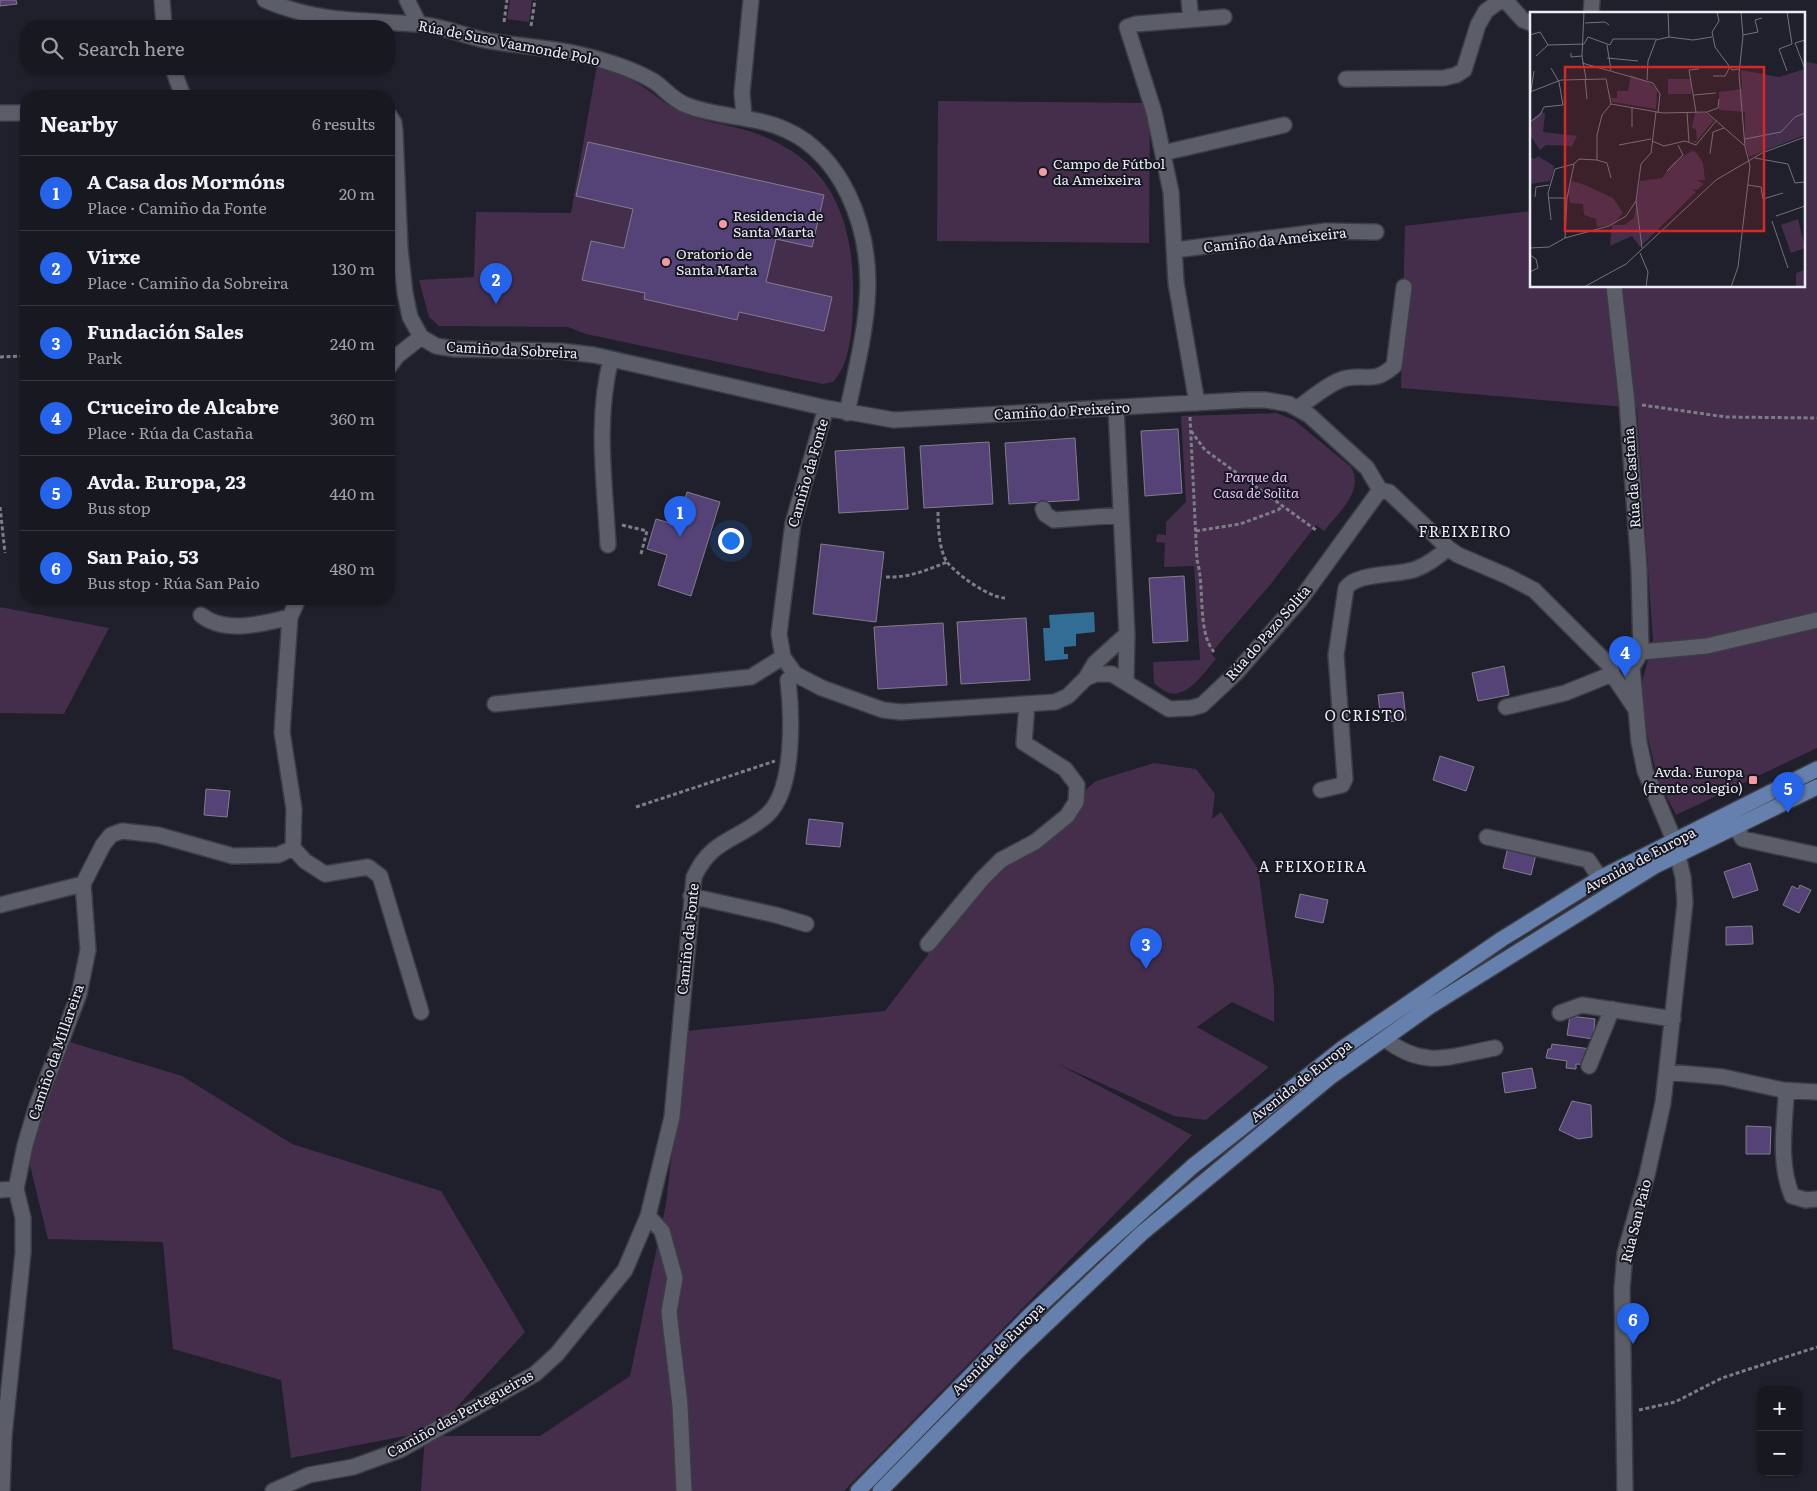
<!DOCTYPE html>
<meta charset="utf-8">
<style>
:root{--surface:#171820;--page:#24252d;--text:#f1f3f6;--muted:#9ea0a5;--line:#36373e;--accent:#2563eb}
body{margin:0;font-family:Literata,serif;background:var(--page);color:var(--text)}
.controls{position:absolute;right:15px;bottom:15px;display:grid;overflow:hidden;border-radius:10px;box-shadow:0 1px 4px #0004}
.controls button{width:45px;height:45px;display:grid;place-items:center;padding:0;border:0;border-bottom:1px solid var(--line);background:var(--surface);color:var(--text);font:25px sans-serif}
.you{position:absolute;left:730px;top:540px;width:18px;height:18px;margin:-12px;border:4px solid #fff;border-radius:50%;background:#1a73e8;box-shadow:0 0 0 8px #1a73e833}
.badge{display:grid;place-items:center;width:32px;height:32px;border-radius:50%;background:var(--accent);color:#fff;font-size:16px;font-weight:700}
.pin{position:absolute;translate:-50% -41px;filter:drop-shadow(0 1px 2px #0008)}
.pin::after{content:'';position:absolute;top:26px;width:18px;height:15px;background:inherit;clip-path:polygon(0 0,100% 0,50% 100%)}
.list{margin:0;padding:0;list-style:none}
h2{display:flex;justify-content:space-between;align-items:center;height:65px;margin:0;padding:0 20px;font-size:21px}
h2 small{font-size:16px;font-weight:400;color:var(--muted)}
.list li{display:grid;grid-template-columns:32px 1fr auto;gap:15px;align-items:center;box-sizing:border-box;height:75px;padding:0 20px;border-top:1px solid var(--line)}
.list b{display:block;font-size:19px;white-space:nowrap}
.list p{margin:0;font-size:16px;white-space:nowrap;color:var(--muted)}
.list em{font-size:16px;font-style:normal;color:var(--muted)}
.icon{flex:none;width:28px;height:28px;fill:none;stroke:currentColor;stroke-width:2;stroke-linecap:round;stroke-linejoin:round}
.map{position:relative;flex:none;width:1817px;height:1491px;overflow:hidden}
.search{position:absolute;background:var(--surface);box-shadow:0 1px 4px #0004;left:20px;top:20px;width:375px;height:55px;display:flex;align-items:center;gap:12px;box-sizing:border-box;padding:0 18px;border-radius:20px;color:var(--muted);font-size:19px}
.panel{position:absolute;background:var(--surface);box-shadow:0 1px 4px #0004;left:20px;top:90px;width:375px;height:515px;border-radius:20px}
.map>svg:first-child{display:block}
.green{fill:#442e4c}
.water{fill:#326d95}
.building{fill:#554378;stroke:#817d8a}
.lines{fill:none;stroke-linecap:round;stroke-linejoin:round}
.minor-casing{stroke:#3b3c44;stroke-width:18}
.major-casing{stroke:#3b3c44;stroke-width:18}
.path{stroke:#7c7d86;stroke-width:3;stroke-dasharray:4 2.5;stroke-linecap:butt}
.minor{stroke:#5b5d69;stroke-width:15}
.major{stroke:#6680ad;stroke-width:15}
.poi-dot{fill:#f49aa2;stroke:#161721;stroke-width:2}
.labels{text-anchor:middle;stroke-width:4;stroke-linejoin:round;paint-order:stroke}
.street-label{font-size:14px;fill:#ebecf4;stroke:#161721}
.poi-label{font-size:14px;fill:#ebecf4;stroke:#161721;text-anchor:start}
.park-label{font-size:14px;font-style:italic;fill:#eabefa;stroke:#161721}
.neighbourhood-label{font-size:15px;letter-spacing:1px;fill:#ebecf4;stroke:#161721}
.inset-road{fill:none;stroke:#71727b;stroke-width:1}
.view{fill:#d62828;fill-opacity:0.15;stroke:#d62828;stroke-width:2.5}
.inset-edge{fill:none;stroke:#ebecf4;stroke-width:2.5}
</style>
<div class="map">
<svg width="1817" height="1491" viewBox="0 0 1817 1491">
<rect width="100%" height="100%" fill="#1f202b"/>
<path class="green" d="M510 0H532L529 22 507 19Z
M1803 61 1817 64V748L1676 815 1658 780 1646 730 1641 686 1653 641 1637 408 1401 388 1405 226 1531 211V286H1803Z
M597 65C609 70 623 75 635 82 650 90 663 103 679 111 702 123 728 124 752 132 830 158 854 218 853 295 853 321 852 362 833 382L823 384 586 334 568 327 439 326 429 317 419 280 474 277 476 212 571 213Z
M938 101 1150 103 1149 243 937 241Z
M1276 413 1294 420 1351 467C1365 491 1338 513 1324 531L1316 525 1270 585 1211 653 1216 659C1205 671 1186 701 1167 692 1162 690 1158 686 1154 683L1153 662 1200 660 1194 566 1164 567 1165 543 1156 542 1157 534 1166 535V522L1186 502 1181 416Z
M0 607 109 628 64 714 0 713Z
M1154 763 1196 769 1215 794 1212 819 1221 812 1258 869 1274 987V1022L1232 1002 1197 1027 1269 1067 1206 1120 1174 1116 1058 1064 1192 1135 844 1491H421L425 1436H540L630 1376 666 1204 686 1031 885 1011 997 864 1096 781Z
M63 1040 182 1076 292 1144 441 1191 525 1332 436 1430 291 1458 281 1380 173 1349 163 1242 48 1239 25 1145Z"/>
<path class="water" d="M1094 612 1095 632 1076 634V646L1064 647V654H1068V659L1045 661 1043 628H1050L1049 615Z"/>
<path class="building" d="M0 0H16L17 4 0 6Z
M588 142 824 195 812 247 776 239 766 282 832 297 824 331 739 312 737 320 644 299 645 293 582 280 591 241 624 248 633 209 576 196Z
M1178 429 1182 493 1145 496 1141 431Z
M1075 438 1079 500 1009 504 1005 443Z
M989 442 993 504 924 508 920 446Z
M904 447 908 509 839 513 835 451Z
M687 492 720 502 691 596 658 585 667 555 647 549 656 519 677 525Z
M821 544 884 552 876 622 813 614Z
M1184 576 1188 641 1153 643 1149 578Z
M1026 618 1030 680 961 684 957 622Z
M943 623 947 685 878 689 874 627Z
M1504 666 1509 695 1478 701 1472 673Z
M1403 692 1406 720 1387 722 1386 711 1380 712 1378 695Z
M1440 756 1474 767 1466 791 1433 780Z
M206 789 230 791 227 817 204 815Z
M809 819 843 823 840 847 806 844Z
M1508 847 1536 854 1531 875 1503 868Z
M1750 863 1758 890 1733 898 1724 872Z
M1800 885 1811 890 1799 913 1783 905 1792 886 1798 889Z
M1300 894 1328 900 1323 923 1295 917Z
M1752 926 1753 944 1726 945V927Z
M1570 1016 1595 1019 1593 1039 1567 1035Z
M1552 1044 1591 1049 1589 1065 1576 1064V1069L1566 1068 1567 1061 1546 1058 1548 1049H1551Z
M1532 1068 1536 1088 1505 1093 1502 1073Z
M1572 1101 1591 1105 1592 1137 1578 1139 1559 1130Z
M1746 1126 1771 1127 1770 1154H1746Z"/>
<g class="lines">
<defs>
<path id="minor" d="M162 0 164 26
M265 0C319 23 360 20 417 24 439 25 462 35 484 40 515 46 547 47 578 54 604 60 632 68 655 82 666 90 673 100 686 105 718 118 754 115 786 130 814 142 835 167 848 194 884 269 863 335 847 413
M407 0 419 24
M1189 0 1191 19
M1505 0 1523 20 1531 23
M1591 14 1592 0
M173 69 183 96
M1346 79 1444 78 1456 75 1464 70 1478 25 1486 11 1501 0
M0 113H26
M389 115 394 123 395 132 400 249 405 293 410 317 421 337 436 346 455 349 561 351 594 355 826 408 894 420 1245 400H1266L1289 404 1309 415 1367 468 1380 490 1389 492 1448 548 1458 555 1507 576 1534 590 1611 667 1612 674 1635 708
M744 117 742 93 751 0
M1163 153 1284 125
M1175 250 1326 231 1376 232
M1614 286 1627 403 1639 569 1641 652 1632 667 1639 742 1645 771 1674 840 1683 877 1685 903 1663 1103 1647 1175 1625 1253 1622 1289 1625 1491
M389 367 397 356 421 337
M1197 403 1176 283 1171 192 1154 112 1127 27 1136 24 1224 17
M826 408 793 523 779 634 783 657 795 674 822 688 883 710 901 712 1055 702 1068 696 1086 678 1096 674H1112L1169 709 1191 708 1202 705 1236 673 1300 600 1380 490
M1116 408 1127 634 1126 681
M1298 408C1309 400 1333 380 1347 378 1369 374 1373 384 1394 366L1404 287
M1043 509 1045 514 1054 520 1121 515
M608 545C605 483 595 421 611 359
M201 615C224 634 263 624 290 617
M1641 652 1707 646 1817 620
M1086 678 1095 663 1127 634
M495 704 751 677 783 657
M1506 707 1565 693 1612 674
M1321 790 1342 785 1345 779 1336 655 1346 588C1357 572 1398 576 1416 569 1429 564 1438 557 1448 548
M1735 826 1743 839 1817 855
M1487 837 1588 860 1600 878
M293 848 305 861 325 874 368 867 380 876 421 1012
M691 896 776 915 806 924
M0 905 83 884
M928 944 982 879 1001 860 1035 842 1067 816 1076 802 1077 785 1065 769 1024 743 1027 704
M1560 1013 1582 1005 1673 1019
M1385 1039C1425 1070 1450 1056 1495 1048
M1589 1066 1612 1009
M1667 1072 1723 1077 1783 1090 1786 1097C1784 1129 1779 1165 1792 1196L1806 1200 1817 1199
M1783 1090 1817 1092
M0 1190 16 1189
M648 1216 672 1117 694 877C712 837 741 840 768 814 795 788 792 714 788 680L795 674
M2 1491 4 1436 23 1253V1218L16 1189 25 1145 37 1105 79 994 88 950 83 884 103 845 111 835 122 831 158 835 233 856 278 855 293 848 294 809 282 732 290 617 298 599
M273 1491 309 1475 353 1467 400 1450 535 1374 557 1354 625 1270 648 1216 662 1231 675 1278 669 1312 680 1405 684 1491"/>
<path id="major" d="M858 1491 1031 1314 1094 1255 1193 1166 1343 1048 1502 939 1600 878 1817 769
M880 1491 1019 1350 1142 1233 1329 1078 1429 1007 1655 866 1817 787"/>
</defs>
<use href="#minor" class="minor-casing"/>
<use href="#major" class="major-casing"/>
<path class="path" d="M504 22 507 0
M531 26 535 0
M0 357 26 356
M1642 405 1726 417 1817 418
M1190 417 1197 560C1205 587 1197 632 1214 652
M1191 431 1205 450 1316 530
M0 507 5 553
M938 512C938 526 939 550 947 562 957 575 990 598 1005 598
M622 525 647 531 641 554
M1196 531 1240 524 1278 510 1283 506
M886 577C909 578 927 570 947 562
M636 807 775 761
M1639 1410 1675 1402 1722 1378 1817 1347"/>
<use href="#minor" class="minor"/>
<use href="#major" class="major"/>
</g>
<g class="poi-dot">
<circle cx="1043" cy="172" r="5"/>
<circle cx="723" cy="224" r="5"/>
<circle cx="666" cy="262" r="5"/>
<rect x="1748" y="775" width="10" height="10" rx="2.5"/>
</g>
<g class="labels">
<g class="street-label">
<text transform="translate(509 43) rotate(11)" y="5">Rúa de Suso Vaamonde Polo</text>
<text transform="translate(1275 240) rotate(-6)" y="5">Camiño da Ameixeira</text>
<text transform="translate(512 350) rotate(3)" y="5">Camiño da Sobreira</text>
<text transform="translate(1062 411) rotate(-3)" y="5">Camiño do Freixeiro</text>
<text transform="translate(808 473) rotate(-74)" y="5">Camiño da Fonte</text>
<text transform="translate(1632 478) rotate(-94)" y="5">Rúa da Castaña</text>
<text transform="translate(1268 633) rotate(-49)" y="5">Rúa do Pazo Solita</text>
<text transform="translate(1640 860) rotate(-28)" y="5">Avenida de Europa</text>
<text transform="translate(688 939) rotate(-84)" y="5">Camiño da Fonte</text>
<text transform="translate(56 1052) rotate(-71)" y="5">Camiño da Millareira</text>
<text transform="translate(1301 1081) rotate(-38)" y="5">Avenida de Europa</text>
<text transform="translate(1636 1221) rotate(-76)" y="5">Rúa San Paio</text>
<text transform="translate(998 1349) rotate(-45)" y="5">Avenida de Europa</text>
<text transform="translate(460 1414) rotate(-29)" y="5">Camiño das Pertegueiras</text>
</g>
<g class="poi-label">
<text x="1053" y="169">Campo de Fútbol<tspan x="1053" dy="16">da Ameixeira</tspan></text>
<text x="733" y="221">Residencia de<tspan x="733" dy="16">Santa Marta</tspan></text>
<text x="676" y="259">Oratorio de<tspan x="676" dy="16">Santa Marta</tspan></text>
<text x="1743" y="777" text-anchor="end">Avda. Europa<tspan x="1743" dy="16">(frente colegio)</tspan></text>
</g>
<g class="park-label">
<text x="1256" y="482">Parque da<tspan x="1256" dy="16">Casa de Solita</tspan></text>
</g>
<g class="neighbourhood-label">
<text x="1465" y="537">FREIXEIRO</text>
<text x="1365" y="721">O CRISTO</text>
<text x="1313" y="872">A FEIXOEIRA</text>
</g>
</g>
<g transform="translate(1530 12)">
<rect width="275" height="275" fill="#1f202b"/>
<path d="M275 57V123L219 145 215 131V100L189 98V80L212 77 211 58 249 65ZM101 63 122 72 127 78 126 97 82 90 81 86H87V79H98ZM138 67H161V82H138ZM11 100 15 101 13 120 47 124 42 134 16 133 10 138 0 123 3 106ZM165 101H175L184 108 165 131 162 130 167 128 166 118 162 115ZM162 139 166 140 173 151 175 168H167L174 172 167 178 161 177 166 180 110 235 102 224 80 234 82 213 67 215 66 207 54 203 53 192 40 191 38 181 42 169 55 173 83 186 93 201 83 213H94L104 206 110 169 132 166 144 150ZM8 144 24 154 23 160 20 169 0 172V145L5 147ZM268 207 275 236 261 241 251 213ZM275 258V275H266V261Z" fill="#442e4c"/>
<path class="inset-road" d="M54 0 52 44 56 67M187 0 189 9 182 20 185 35 202 58 210 57M55 11 75 10 79 13M0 23 10 20 18 33 54 32M213 23 228 20 225 8 232 6M139 25 163 28 182 25M275 28 265 31 275 57M54 32 58 25 80 33 83 27H127M77 33 81 58M41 41V45L52 44M6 44 18 33M77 46 108 49M52 51 123 71 130 82 128 101M257 59 249 37 262 32 257 0M183 64H195L200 55M55 67 57 87M117 68 118 49 126 28 139 25 138 0M1 79 4 59M0 80 31 68 76 67 81 92M164 83 186 81M81 92 133 101 176 100 214 133M157 100 159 130M166 100 159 58 169 57M177 100 188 96 189 87M0 110 10 103 14 95 33 93 29 70 21 56M102 115V95M215 127 251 120 265 105 275 101M122 129 134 134 155 129 166 133 186 109M89 133 121 127M180 142 183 120 194 116M225 146 258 152 265 171 275 170M67 148 77 151 81 166M137 159 153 143 148 133M218 173 231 175 233 187 253 181M5 185 6 175 19 173M18 186H37M106 189 111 152 121 141 126 100M246 204 275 194M21 208 18 181 25 157 44 152M242 209 258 256M35 226 37 186 44 152 49 147 67 148V123L72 103 81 92M0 236 19 235 35 226 79 214 96 204 106 189 112 236M110 241 118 260 116 275M0 243 6 247 8 256 0 260M54 275 96 252 186 168 232 141 275 125M201 275 208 255 220 154 215 135 209 62 213 24 211 0"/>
<path class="view" d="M35 55H234V219H35Z"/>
<rect width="275" height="275" class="inset-edge"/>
</g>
</svg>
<div class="controls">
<button>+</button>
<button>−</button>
</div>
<div class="you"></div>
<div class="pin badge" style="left:680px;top:537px">1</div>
<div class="pin badge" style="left:496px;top:304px">2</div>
<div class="pin badge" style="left:1146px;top:969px">3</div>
<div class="pin badge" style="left:1625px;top:677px">4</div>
<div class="pin badge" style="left:1788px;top:813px">5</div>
<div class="pin badge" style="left:1633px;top:1344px">6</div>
<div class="search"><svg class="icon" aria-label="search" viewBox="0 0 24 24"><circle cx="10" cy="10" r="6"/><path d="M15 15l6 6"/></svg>Search here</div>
<section class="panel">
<h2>Nearby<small>6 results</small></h2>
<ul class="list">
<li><span class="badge">1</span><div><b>A Casa dos Mormóns</b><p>Place · Camiño da Fonte</p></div><em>20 m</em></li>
<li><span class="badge">2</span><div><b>Virxe</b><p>Place · Camiño da Sobreira</p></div><em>130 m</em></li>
<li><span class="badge">3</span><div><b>Fundación Sales</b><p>Park</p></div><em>240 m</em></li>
<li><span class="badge">4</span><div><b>Cruceiro de Alcabre</b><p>Place · Rúa da Castaña</p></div><em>360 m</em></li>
<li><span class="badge">5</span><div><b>Avda. Europa, 23</b><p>Bus stop</p></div><em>440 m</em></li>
<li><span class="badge">6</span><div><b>San Paio, 53</b><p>Bus stop · Rúa San Paio</p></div><em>480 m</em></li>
</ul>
</section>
</div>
